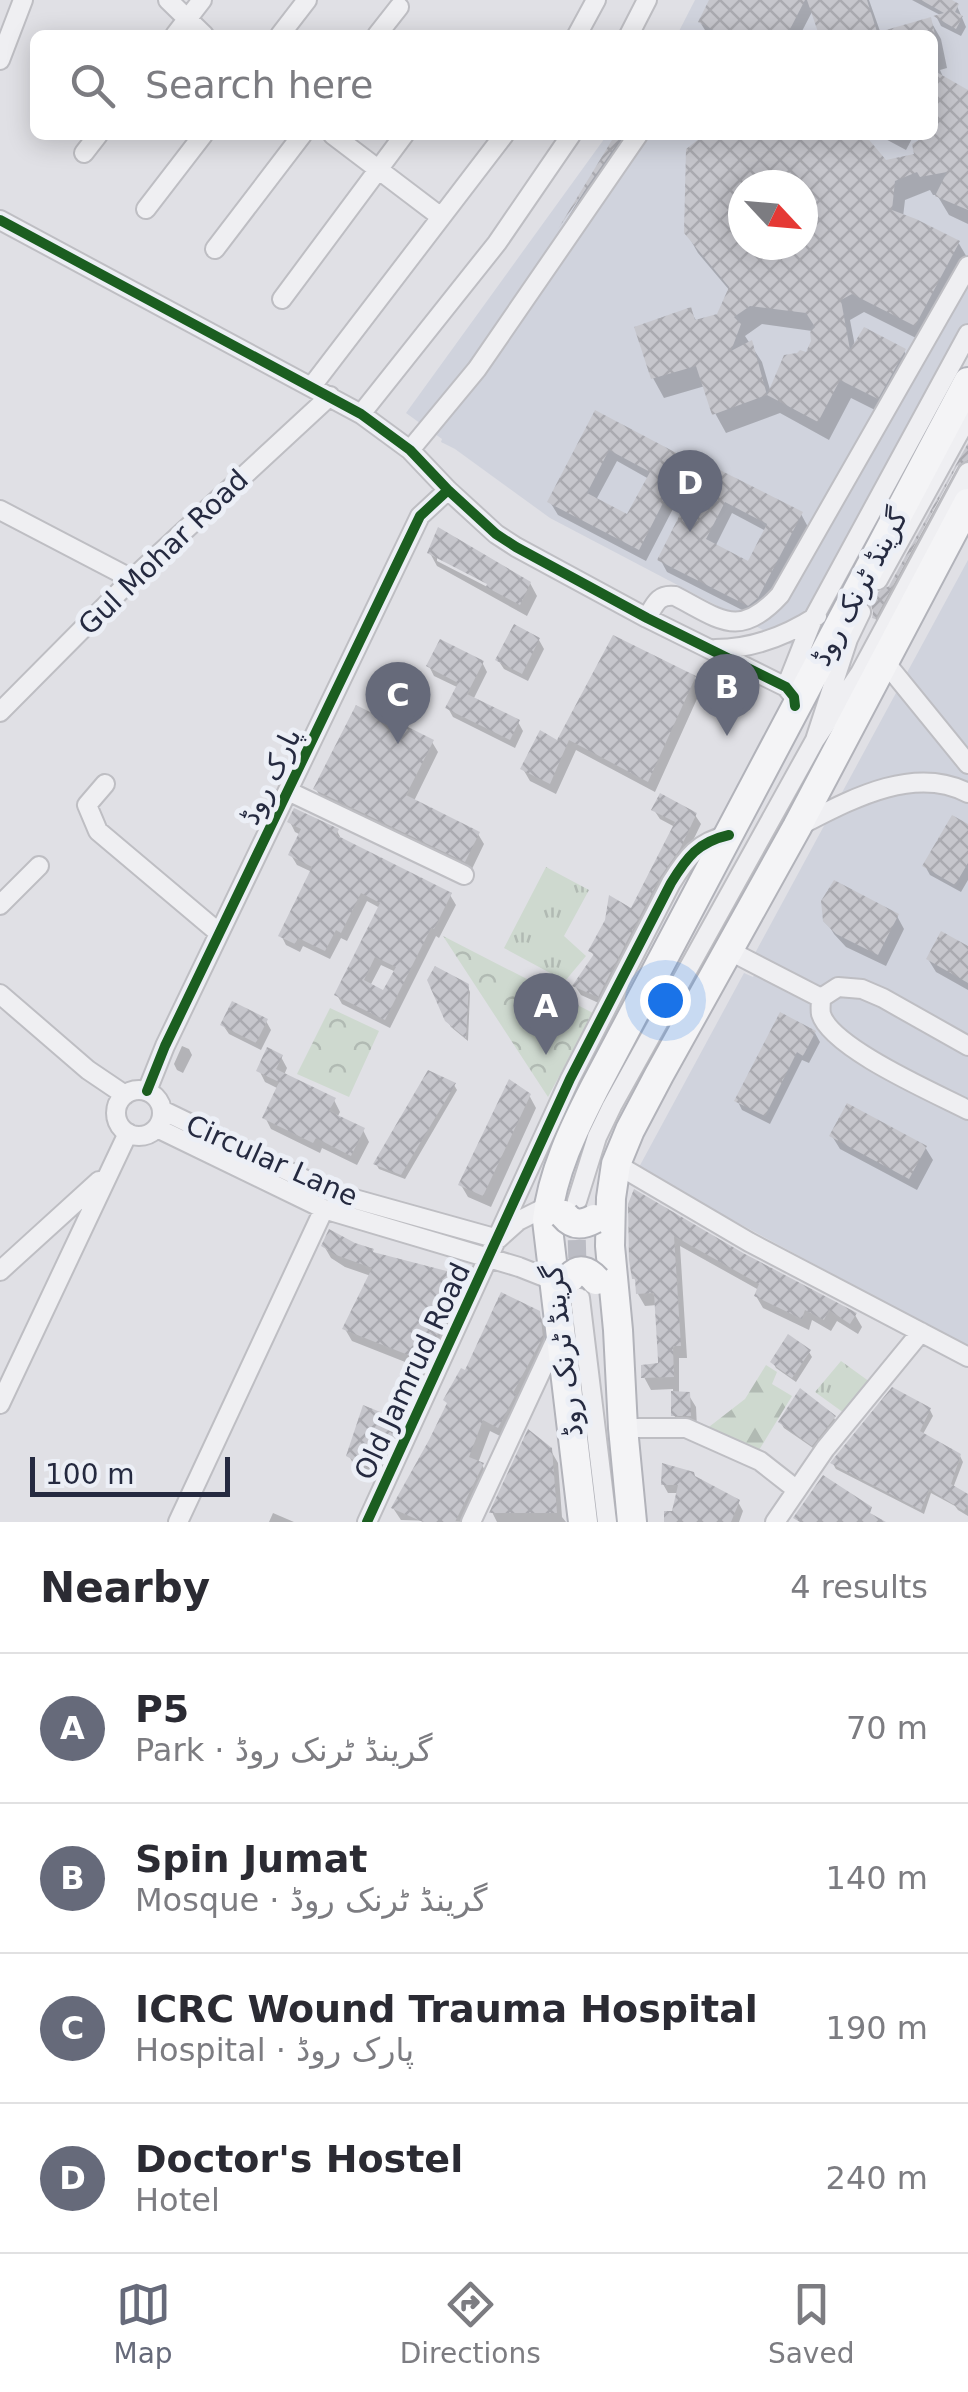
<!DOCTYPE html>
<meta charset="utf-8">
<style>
:root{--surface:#fff;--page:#f7f7f7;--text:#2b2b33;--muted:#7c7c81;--line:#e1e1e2;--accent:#666a7a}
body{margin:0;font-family:"DejaVu Sans",Vazirmatn,sans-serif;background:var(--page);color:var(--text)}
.compass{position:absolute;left:728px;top:170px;width:90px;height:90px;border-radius:50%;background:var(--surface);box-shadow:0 5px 25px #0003;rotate:116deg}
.scale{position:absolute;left:30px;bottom:25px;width:200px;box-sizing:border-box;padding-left:10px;border:5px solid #252a40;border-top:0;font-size:28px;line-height:35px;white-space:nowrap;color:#252a40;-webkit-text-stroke:8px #eceff6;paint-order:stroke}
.you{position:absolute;left:665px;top:1000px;width:35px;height:35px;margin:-25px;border:8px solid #fff;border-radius:50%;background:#1a73e8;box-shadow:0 0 0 15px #1a73e833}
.badge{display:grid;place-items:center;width:65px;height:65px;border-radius:50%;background:var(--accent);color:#fff;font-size:32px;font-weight:700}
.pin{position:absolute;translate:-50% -82px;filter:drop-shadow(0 2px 5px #0008)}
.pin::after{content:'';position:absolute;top:52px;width:35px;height:30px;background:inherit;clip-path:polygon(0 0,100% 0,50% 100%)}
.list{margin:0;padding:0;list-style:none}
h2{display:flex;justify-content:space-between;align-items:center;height:130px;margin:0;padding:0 40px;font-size:42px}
h2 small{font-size:32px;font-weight:400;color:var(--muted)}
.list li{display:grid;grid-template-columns:65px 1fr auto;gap:30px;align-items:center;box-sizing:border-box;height:150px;padding:0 40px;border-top:2px solid var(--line)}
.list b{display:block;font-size:38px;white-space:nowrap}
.list p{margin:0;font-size:32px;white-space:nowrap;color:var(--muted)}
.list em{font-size:32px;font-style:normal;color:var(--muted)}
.icon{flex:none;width:55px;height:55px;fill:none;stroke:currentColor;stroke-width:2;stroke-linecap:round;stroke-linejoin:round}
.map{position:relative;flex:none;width:968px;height:1522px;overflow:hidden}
.search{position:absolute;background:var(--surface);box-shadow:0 5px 25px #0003;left:30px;right:30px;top:30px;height:110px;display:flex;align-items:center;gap:25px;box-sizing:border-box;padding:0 35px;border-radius:15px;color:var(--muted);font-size:38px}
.sheet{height:730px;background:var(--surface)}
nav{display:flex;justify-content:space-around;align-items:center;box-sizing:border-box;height:140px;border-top:2px solid var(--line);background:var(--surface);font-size:28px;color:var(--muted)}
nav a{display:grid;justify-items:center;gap:5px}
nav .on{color:var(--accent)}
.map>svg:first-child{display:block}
.built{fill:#d0d3dd;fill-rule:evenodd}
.grass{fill:url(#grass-tufts)}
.forest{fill:url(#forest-firs)}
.park{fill:url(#park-crowns)}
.shadow{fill:#0003;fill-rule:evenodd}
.building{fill:url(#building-cross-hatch);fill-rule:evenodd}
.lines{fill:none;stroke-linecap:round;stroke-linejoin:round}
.minor-tunnel{stroke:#bbbcc4;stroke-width:18;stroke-dasharray:18 9;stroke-linecap:butt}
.minor-casing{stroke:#bebec3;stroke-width:22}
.highway-casing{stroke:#b2b3ba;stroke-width:32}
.minor{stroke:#efeff2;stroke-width:18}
.highway{stroke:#f4f4f6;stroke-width:28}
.highway-bridge-casing{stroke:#b2b3ba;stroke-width:32;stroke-linecap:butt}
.highway-bridge{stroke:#f4f4f6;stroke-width:28}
.cycleway-casing{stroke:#eceff6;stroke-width:16}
.cycleway{stroke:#1b5e20;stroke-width:10}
.labels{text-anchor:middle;stroke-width:10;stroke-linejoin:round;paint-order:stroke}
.street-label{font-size:28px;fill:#252a40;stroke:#eceff6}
</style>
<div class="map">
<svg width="968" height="1522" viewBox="0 0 968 1522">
<defs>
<pattern id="grass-tufts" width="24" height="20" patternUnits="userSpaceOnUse" patternTransform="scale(2.5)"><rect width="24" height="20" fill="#ced9cf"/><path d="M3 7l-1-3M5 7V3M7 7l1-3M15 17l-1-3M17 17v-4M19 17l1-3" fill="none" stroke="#b1bab3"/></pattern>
<pattern id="forest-firs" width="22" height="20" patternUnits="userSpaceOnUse" patternTransform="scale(2.5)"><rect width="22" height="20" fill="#ced9cf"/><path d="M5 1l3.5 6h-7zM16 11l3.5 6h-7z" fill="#b1bab3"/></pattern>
<pattern id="park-crowns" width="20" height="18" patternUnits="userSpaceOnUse" patternTransform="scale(2.5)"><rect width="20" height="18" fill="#ced9cf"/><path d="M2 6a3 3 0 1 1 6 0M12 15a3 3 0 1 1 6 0" fill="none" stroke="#b1bab3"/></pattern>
<pattern id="building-cross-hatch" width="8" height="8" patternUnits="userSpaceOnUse" patternTransform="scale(2.5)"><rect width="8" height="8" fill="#c6c6cc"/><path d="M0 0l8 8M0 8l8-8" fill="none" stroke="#aaaab0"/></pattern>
</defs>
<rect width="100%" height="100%" fill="#e0e0e5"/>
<path class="built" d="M695 0H968V346L890 503 805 652 550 518 455 449 441 442 442 439 406 413 607 135H933V35H677ZM743 185H803V245H743Z
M968 560V1347L638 1169 744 973 753 977 762 960 754 955Z"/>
<path class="grass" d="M546 867 589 890 564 936 586 956 565 981 504 948Z
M841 1361 870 1382 844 1413 815 1392Z"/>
<path class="forest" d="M766 1365 777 1372 772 1384 792 1396 756 1455 705 1430 745 1399Z"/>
<path class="park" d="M443 936 593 1013 548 1097Z
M330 1008 379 1031 349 1097 297 1074Z"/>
<path class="shadow" d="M712 0H869L881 34 930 20 941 39 947 68 940 70 944 79 968 93V224L949 215 937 195H933L930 190 905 200 903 217 958 242 968 259 926 343 864 312 850 320 855 346 904 351 915 371 889 417 851 398 829 440 780 413 726 433 715 413 705 386 664 398 653 378 690 310 697 322 719 316 730 291 698 253 686 232 709 135H861L884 163 917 155 928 137 925 135H933V35H822L813 10 800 35H708L700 22ZM743 185H803V245H743ZM762 324 812 331 813 341 807 356 771 393 762 362 745 336Z
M912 0H946L957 6 966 27 961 36 941 26 937 18 942 16Z
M618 135H635L564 236 561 229Z
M878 135H914L906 150Z
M596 414 684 460 692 472 646 561 558 515 550 502ZM617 461 649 479 628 518 596 500Z
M968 448V475L882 631 875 618Z
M707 466 801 514 808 527 765 611 756 617 667 572 660 559ZM732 513 766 531 750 564 715 547Z
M430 553 530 583 537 596 527 616 437 566ZM437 555 499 588 497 592 437 561Z
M539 640 544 649 528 681 504 669 498 660Z
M482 662 487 672 473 700 518 722 523 731 515 748 453 717 448 708 459 688 434 676 429 666Z
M694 678 701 690 655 792 576 750 556 794 530 781 523 769 558 744Z
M403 727 432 742 438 752 414 801 478 834 484 844 471 871 322 800 316 789Z
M654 810 695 815 701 824 684 859 603 1005 581 995 575 986 595 958 591 951 632 911 675 827 660 819Z
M290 822 337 831 343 842 450 895 456 905 439 938 436 936 390 1028 342 1004 337 995 380 908 367 901 347 941 341 938 330 959 303 946 300 952 286 945 281 935 312 872 297 865 291 855 301 835 295 832ZM381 965 396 972 384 993 370 986Z
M968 827V880L961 892 930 875 925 866Z
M897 916 904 929 886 966 846 947 834 934 826 921Z
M968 949V990L936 972 928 959Z
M467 985 470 992 468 1041 451 1027 447 1020Z
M266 1021 271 1030 261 1050 229 1034 223 1025Z
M815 1033 820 1042 809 1063 802 1060 770 1124 742 1110 737 1100Z
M182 1046 189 1049 192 1055 183 1073 177 1070 174 1064Z
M281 1057 287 1068 284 1075 334 1100 340 1112 337 1118 363 1130 369 1142 357 1165 322 1148 320 1153 271 1129 265 1117 279 1089 265 1082 259 1070Z
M454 1085 457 1090 405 1179 379 1169 376 1164Z
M529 1095 536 1108 491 1207 468 1197 461 1185Z
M832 1136 925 1147 933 1160 917 1190 840 1149Z
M631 1204 742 1255 855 1315 862 1327 858 1334 837 1321 831 1331 812 1320 809 1330 763 1308 756 1296 759 1290 680 1246 687 1358H679V1394H688L696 1407 697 1428H681L674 1415 673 1389 651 1390 644 1377 660 1365 657 1305 645 1306 638 1294V1285L634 1278Z
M324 1246 375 1255 460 1278 467 1290 433 1373 352 1341 345 1329 371 1276 345 1267 331 1258Z
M538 1313 546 1326 549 1351 506 1439 490 1431 478 1463 482 1465 489 1478 468 1522 401 1520 393 1508 466 1373Z
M809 1352 812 1357 796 1382 776 1368 773 1362Z
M930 1410 933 1416 923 1434 960 1456 963 1462 953 1488 968 1496V1516L958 1510 955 1506 931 1493 924 1514 836 1469 833 1464Z
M834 1418 837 1423 816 1450 784 1428 781 1423Z
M398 1422 403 1432 381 1480 354 1465 349 1456Z
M550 1449 558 1463 562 1517 566 1522H497L492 1512Z
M664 1466 738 1502 743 1511 739 1522H666L674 1514 679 1493H668L663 1484Z
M273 1513 294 1522H269Z"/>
<path class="building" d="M709 0H805L787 35H723L698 22Z
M807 0H867L878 35H819Z
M921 0H952L959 4 955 12 963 16 956 29 933 16 944 13Z
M931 17 935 35H880L879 32Z
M933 70 968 90V210L935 196 947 172 920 177 917 172 895 181 892 210 916 219 960 241 915 326 852 294 841 300 850 350 864 327 906 349 878 399 840 380 818 422 767 395 712 415 696 366 651 379 634 327 691 307 695 320 717 314 729 287 684 233 686 149 704 135H865L886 160 914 154 912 144 927 135H933ZM743 185H803V245H743ZM750 306 806 313 815 327 810 332 811 341 806 352 800 350 797 353 784 355 767 395 752 340 731 351 741 324 734 317Z
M615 135H623L558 229Z
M595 410 686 458 639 550 547 502ZM609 450 650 472 627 514 587 493Z
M968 443V460L957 466 875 619 872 618 873 612 871 605 878 592 889 586Z
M706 463 803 512 758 598 748 606 657 560ZM725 502 767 524 748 561 706 539Z
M438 527 531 582 520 605 486 587 487 584 427 553Z
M514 624 540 638 522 674 495 660Z
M613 635 696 676 648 782 569 740 550 784 520 769 540 730 557 740Z
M440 639 484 661 467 694 520 720 510 740 445 708 458 683 426 666Z
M356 705 386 720 400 716 402 724 434 740 406 795 480 832 465 862 313 789Z
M660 793 697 813 680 849 660 877 598 997 572 986 594 954 588 951 605 920 609 895 631 908 675 822 651 810Z
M294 808 339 829 336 835 452 893 434 929 431 928 385 1020 334 995 380 903 361 893 341 933 336 930 325 951 298 938 295 944 278 936 312 867 288 855 301 829 287 822ZM375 957 396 967 383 990 364 980Z
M952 815 968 824V863L955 885 922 866Z
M834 880 899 914 878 955 836 934 823 921 821 901Z
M941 931 968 946V983L926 959Z
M435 966 469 984 466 1038 445 1021 427 980Z
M232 1001 268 1019 256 1043 220 1025Z
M780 1012 816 1031 803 1056 797 1052 765 1116 734 1101Z
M267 1047 283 1055 276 1069 336 1098 329 1111 365 1128 351 1156 316 1138 313 1143 262 1118 279 1082 256 1071Z
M428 1070 456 1083 401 1175 373 1164Z
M509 1079 531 1094 483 1196 458 1185Z
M847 1103 927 1146 909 1179 829 1136Z
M634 1189 743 1253 857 1313 850 1324 829 1310 824 1320 805 1310 802 1319 754 1296 759 1284 674 1236 681 1346H673L674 1377 641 1378V1365L658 1363V1360L654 1293 636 1294 635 1279H632L629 1260 628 1204Z
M329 1229 355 1243 374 1249 373 1252 462 1275 426 1362 342 1329 372 1268 336 1255 321 1246Z
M501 1292 540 1311 543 1337 513 1393 516 1394 498 1428 483 1420 469 1457 484 1463 455 1522H423L391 1508 429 1440 447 1403 443 1400 461 1368 465 1370Z
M788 1334 811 1350 792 1378 770 1362Z
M892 1387 931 1408 920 1431 961 1454 951 1484 968 1494V1505L964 1511 929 1489 921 1510 830 1463Z
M800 1388 836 1416 812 1446 778 1422Z
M671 1391 690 1392 691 1416H671Z
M363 1405 400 1420 376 1472 346 1456Z
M528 1429 552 1448 557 1513H489Z
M662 1463 694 1472 695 1476 740 1500 731 1522H664V1511H672L678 1485H661Z
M823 1475 872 1507 870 1513 886 1522H800L793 1518Z"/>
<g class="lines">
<path class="minor-tunnel" d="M576 1213 578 1282"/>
<defs>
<path id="minor" d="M168 0 204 35
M175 35 202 0
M280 35 307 0
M377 35 399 7
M577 35 596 0
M629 35 647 0
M0 60 23 0
M333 135 441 217
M84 153 98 135
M146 209 203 135
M0 220 361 414 410 450 448 490 496 534 516 547 647 618 786 687 794 697 795 706
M215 249 302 135
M282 299 404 135
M312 386 504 135
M361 414 497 243 571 135
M410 450 477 369 638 135
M0 510 132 579
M878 580 968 417
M861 612 848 639 815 740 860 673 968 472
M647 618C655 604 658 594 675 596 720 619 739 640 780 595L968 266
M715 649C752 649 786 636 817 616
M885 662 968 764
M786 687 813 619 968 334
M0 712 132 579 330 396
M105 784 87 805 98 831 219 933
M288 791 464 875
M799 826C848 801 913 764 968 793
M0 905 39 866
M728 950 821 998
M0 994 88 1070 125 1095
M821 998C821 1003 820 1009 821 1014 831 1048 935 1093 968 1110
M821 998 838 987 862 989 883 998 968 1046
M116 1113a23 23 0 1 1 46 0a23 23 0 1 1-46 0Z
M147 1091 165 1046 420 516 448 490
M162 1110 333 1193 498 1239 518 1221 548 1206
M157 1128 324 1209 519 1267 552 1280
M616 1164 749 1242 968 1357
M577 1201 597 1137 612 1106 815 740
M0 1271 99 1181
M580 1298 607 1522
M0 1404 128 1133
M623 1428H686L760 1461 797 1490
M178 1522 324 1209
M367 1522 570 1079 671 883C687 857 698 842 729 835
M471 1522 558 1335
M775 1522 825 1449 921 1332"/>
<path id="highway" d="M583 1522 547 1220C552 1173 574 1128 595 1087L968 382
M632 1522 623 1428 618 1330 610 1246 611 1198 616 1164 630 1130 659 1075 797 827 968 503"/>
</defs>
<use href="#minor" class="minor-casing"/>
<use href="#highway" class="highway-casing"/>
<use href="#minor" class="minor"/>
<use href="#highway" class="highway"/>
<defs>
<path id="highway-bridge" d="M564 1215C573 1226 583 1225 594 1219
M570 1278C579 1267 588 1271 596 1280"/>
</defs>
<use href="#highway-bridge" class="highway-bridge-casing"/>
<use href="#highway-bridge" class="highway-bridge"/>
<defs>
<path id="cycleway" d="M0 220 361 414 410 450 448 490 496 534 516 547 647 618 786 687 794 697 795 706
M147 1091 165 1046 420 516 448 490
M367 1522 570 1079 671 883C687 857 698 842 729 835"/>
</defs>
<use href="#cycleway" class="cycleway-casing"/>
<use href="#cycleway" class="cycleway"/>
</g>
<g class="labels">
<g class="street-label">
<text transform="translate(163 552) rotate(-44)" y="10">Gul Mohar Road</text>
<text transform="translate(859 587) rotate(-62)" y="10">گرینڈ ٹرنک روڈ</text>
<text transform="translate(270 776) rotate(-64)" y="10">پارک روڈ</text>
<text transform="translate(272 1160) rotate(24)" y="10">Circular Lane</text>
<text transform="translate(562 1351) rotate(-97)" y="10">گرینڈ ٹرنک روڈ</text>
<text transform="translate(412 1371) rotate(-65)" y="10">Old Jamrud Road</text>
</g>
</g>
</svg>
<svg class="compass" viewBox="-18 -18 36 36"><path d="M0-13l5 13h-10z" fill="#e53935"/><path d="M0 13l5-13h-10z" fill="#7c7c81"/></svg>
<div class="scale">100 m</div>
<div class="you"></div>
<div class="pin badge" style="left:546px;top:1055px">A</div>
<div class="pin badge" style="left:727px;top:736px">B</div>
<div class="pin badge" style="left:398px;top:744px">C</div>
<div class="pin badge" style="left:690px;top:532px">D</div>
<div class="search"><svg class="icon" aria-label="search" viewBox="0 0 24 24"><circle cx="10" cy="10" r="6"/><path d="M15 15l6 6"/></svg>Search here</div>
</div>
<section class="sheet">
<h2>Nearby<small>4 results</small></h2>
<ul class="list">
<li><span class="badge">A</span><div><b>P5</b><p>Park · گرینڈ ٹرنک روڈ</p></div><em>70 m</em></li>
<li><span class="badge">B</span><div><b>Spin Jumat</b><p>Mosque · گرینڈ ٹرنک روڈ</p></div><em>140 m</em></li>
<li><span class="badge">C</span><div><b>ICRC Wound Trauma Hospital</b><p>Hospital · پارک روڈ</p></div><em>190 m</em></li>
<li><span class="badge">D</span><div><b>Doctor's Hostel</b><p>Hotel</p></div><em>240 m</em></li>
</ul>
</section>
<nav>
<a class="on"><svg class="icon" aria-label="map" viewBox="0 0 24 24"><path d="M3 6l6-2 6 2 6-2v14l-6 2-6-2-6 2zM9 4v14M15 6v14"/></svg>Map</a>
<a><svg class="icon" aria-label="directions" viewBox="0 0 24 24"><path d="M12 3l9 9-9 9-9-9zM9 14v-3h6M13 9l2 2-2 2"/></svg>Directions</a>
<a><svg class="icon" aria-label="saved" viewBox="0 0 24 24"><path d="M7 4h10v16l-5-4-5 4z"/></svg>Saved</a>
</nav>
